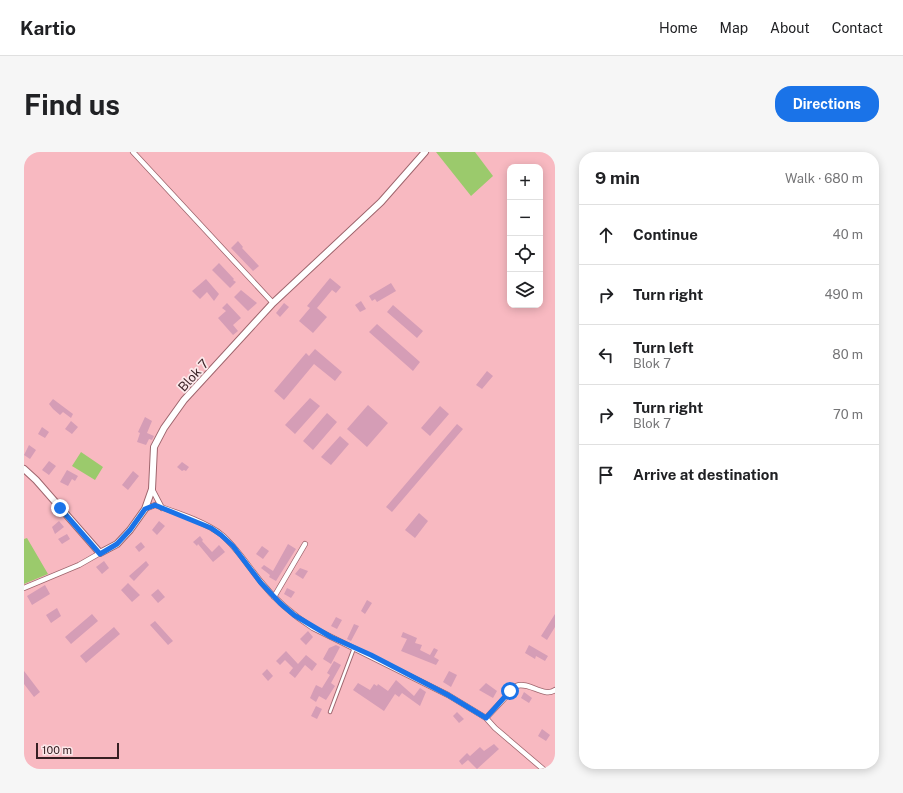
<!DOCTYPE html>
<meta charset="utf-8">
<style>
:root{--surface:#fff;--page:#f6f6f6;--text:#202124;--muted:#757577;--line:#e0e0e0;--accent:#1a73e8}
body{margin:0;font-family:"Public Sans",sans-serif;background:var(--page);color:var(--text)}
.controls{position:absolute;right:12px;top:12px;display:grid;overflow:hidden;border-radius:8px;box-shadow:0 2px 10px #0003}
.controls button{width:36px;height:36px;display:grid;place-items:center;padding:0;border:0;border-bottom:1px solid var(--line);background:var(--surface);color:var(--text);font:20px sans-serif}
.scale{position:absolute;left:12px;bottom:10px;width:83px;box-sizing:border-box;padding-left:4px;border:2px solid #371f23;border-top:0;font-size:11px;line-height:14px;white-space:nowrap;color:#371f23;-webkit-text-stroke:3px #fbe7e9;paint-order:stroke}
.stop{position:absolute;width:12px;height:12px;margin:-9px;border:3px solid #1a73e8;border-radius:50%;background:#fff}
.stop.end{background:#1a73e8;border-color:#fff;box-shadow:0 1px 4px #0008}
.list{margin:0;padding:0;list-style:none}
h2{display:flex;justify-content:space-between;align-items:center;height:52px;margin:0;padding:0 16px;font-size:17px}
h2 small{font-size:13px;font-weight:400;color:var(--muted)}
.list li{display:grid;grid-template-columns:26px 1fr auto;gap:12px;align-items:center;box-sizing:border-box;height:60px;padding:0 16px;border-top:1px solid var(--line)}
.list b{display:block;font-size:15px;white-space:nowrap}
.list p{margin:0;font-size:13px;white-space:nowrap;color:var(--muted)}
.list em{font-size:13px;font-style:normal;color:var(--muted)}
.icon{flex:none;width:22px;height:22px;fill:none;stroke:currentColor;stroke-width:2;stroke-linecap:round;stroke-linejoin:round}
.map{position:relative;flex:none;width:531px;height:617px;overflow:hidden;border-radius:16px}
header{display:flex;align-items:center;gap:24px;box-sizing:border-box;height:56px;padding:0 20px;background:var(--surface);border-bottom:1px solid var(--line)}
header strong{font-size:19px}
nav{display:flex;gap:22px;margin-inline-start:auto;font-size:14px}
.intro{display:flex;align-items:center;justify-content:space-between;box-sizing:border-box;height:96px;padding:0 24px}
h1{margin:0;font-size:28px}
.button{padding:10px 18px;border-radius:16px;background:var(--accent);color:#fff;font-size:14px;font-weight:700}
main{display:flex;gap:24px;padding:0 24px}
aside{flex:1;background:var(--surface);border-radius:16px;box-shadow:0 2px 10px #0003}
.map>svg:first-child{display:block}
.green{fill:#9bca6c}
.building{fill:#d59db6}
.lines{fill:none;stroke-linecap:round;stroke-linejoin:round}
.lane-casing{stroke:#9e656d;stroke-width:4.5}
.street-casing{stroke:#9e656d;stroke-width:6}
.secondary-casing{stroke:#9e656d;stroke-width:8}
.lane{stroke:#fff;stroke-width:2.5}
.street{stroke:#fff;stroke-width:4.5}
.secondary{stroke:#fff;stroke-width:6}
.route{stroke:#1a73e8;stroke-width:5}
.labels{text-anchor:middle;stroke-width:3.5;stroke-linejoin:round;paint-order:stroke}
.street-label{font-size:13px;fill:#371f23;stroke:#fbe7e9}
</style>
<header>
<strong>Kartio</strong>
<nav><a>Home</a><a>Map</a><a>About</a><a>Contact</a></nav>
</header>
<div class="intro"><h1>Find us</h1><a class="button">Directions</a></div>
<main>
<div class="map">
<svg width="531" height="617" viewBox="0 0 531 617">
<rect width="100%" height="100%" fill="#f8b9c1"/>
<path class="green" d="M412 0H451L469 24 447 44Z
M57 300 79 315 71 328 48 314Z
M3 386 24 422 0 432V387Z"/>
<path class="building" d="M214 89 219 95 218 96 235 114 229 119 207 96Z
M195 111 210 127 209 128 212 130 206 136 188 118Z
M306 126 317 135 312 141 308 138 293 156 303 165 289 181 275 169 286 156 283 154Z
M182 127 195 142 190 149 183 140 176 147 168 139Z
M367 131 372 139 353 150 351 147 348 149 345 144Z
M217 138 233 151 224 159 210 145Z
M337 149 342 157 336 160 331 153Z
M203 151 217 166 209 173 214 179 209 183 194 166 202 159 198 156Z
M260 151 265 155 256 165 252 161Z
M369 153 399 179 393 186 363 160Z
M353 172 396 210 389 219 345 180Z
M291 197 318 220 311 229 290 212 260 248 250 239 282 201 285 204Z
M463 219 469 224 458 237 452 233Z
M286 246 296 254 271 282 261 273Z
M29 247 49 262 47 266 39 260 36 263 29 257 25 252Z
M344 253 364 271 343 295 323 277Z
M416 254 425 262 406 284 397 276Z
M303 261 313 270 289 298 279 289Z
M121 265 128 269 123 281 130 284 128 288 125 287 122 293 113 290 116 281 114 280Z
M47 269 54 275 48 282 41 277Z
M433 272 439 277 368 360 362 355Z
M18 275 25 280 21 286 14 282Z
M316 284 325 292 307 313 297 305Z
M5 293 12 298 6 307 0 303Z
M25 309 32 314 25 323 18 318Z
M158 310 165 315 162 319 160 318 158 319 153 315Z
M43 318 54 324 51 329 48 327 44 334 36 330Z
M109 319 115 324 104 338 98 333Z
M395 361 404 369 391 386 381 378Z
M35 369 40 375 31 382 28 375Z
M135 369 141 374 133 383 128 378Z
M43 382 46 387 38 392 34 387Z
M176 384 179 388 178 389 188 400 195 393 201 400 189 410 174 392 173 394 169 390Z
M117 390 121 395 115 400 111 395Z
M264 392 272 397 252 429 245 425 246 423 237 416 240 413 249 419Z
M238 394 245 399 239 407 232 402Z
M80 409 85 416 78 422 72 415Z
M122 409 125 413 110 429 105 424Z
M276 416 284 419 279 427 271 422Z
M104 431 116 443 108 450 97 438Z
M21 433 26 442 8 453 3 444Z
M263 436 271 440 267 446 260 442Z
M134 437 141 445 134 451 127 443Z
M343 448 348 451 341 462 337 459Z
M33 456 37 464 27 471 22 463Z
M68 462 74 469 47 492 41 485Z
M531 462V475L523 488 517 484Z
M312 465 318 468 313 477 307 474Z
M131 469 149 489 144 493 126 473Z
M330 472 335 474 327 489 323 487Z
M90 475 96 482 62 511 56 504Z
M284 479 289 485 282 493 276 487Z
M379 480 393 486 391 491 398 493 396 498 406 503 410 496 414 498 410 505 415 508 412 513 377 499 383 487 377 485Z
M312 493 316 495 307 512 299 507 305 496Z
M505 493 524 504 521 509 512 504 511 507 501 501Z
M262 499 274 512 282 503 293 512 288 519 281 513 271 526 265 521 269 516 261 508 256 513 252 509Z
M310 509 317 513 307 531 311 534 302 548 295 544 292 550 286 546 290 537 292 533 298 536 306 523 303 521Z
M243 517 249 524 244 529 238 522Z
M0 519 16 540 10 545 0 532Z
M425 519 433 523 427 535 419 530Z
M372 528 390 544 396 536 402 540 396 554 378 541 375 545 371 542 360 559 329 538 334 531 346 538 350 532 353 534 354 532 364 539Z
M462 531 473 539 469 546 455 538Z
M500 540 508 546 505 551 497 546Z
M292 554 298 557 293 567 287 564Z
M433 560 440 567 435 571 429 564Z
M518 577 526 583 522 589 514 584Z
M470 592 475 597 453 617 444 608 438 613 435 609 443 601 446 604 456 595 460 599Z"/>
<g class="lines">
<defs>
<path id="lane" d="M306 560 330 496"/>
<path id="street" d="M109 0 249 151
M128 337 138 356
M121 357 131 353C151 360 182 370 198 383 213 396 224 414 237 430 252 449 269 463 289 476L424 543 462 566
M0 436 55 413 76 401
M250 445 281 392
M519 617 471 576 462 566 492 534C505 529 520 546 531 538"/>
<path id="secondary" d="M0 317 12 328 76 401 93 392 106 378 121 357 128 337 130 295 140 276 160 248 249 151 357 50 401 0"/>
</defs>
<use href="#lane" class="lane-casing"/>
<use href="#street" class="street-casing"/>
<use href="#secondary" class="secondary-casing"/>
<use href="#lane" class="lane"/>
<use href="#street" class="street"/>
<use href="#secondary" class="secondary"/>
</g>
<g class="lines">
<path class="route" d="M36 356 76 402 93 392 106 378 121 357 131 353 138 356 187 376 197 383 209 394 237 431 256 451 270 463 307 485 347 503 424 543 462 566 486 539"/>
</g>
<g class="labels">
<g class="street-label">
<text transform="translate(169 223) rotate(-48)" y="5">Blok 7</text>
</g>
</g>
</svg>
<div class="controls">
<button>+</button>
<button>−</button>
<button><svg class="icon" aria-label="locate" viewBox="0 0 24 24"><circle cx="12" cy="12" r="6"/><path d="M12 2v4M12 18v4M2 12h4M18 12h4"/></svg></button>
<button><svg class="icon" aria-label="layers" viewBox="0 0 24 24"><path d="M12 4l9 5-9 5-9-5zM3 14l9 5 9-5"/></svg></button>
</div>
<div class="scale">100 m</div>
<div class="stop" style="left:486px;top:539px"></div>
<div class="stop end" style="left:36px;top:356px"></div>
</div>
<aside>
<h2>9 min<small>Walk · 680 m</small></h2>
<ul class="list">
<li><svg class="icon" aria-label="ahead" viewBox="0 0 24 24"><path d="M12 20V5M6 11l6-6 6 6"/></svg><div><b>Continue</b></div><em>40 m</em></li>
<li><svg class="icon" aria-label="right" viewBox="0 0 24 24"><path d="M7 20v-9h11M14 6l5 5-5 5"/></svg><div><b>Turn right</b></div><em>490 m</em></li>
<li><svg class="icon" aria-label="left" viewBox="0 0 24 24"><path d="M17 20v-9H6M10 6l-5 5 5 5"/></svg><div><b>Turn left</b><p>Blok 7</p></div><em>80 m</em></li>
<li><svg class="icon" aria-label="right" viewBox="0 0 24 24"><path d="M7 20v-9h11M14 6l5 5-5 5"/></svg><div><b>Turn right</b><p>Blok 7</p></div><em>70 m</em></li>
<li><svg class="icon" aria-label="arrive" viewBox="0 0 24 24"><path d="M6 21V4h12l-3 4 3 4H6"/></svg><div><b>Arrive at destination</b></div></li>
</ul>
</aside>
</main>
